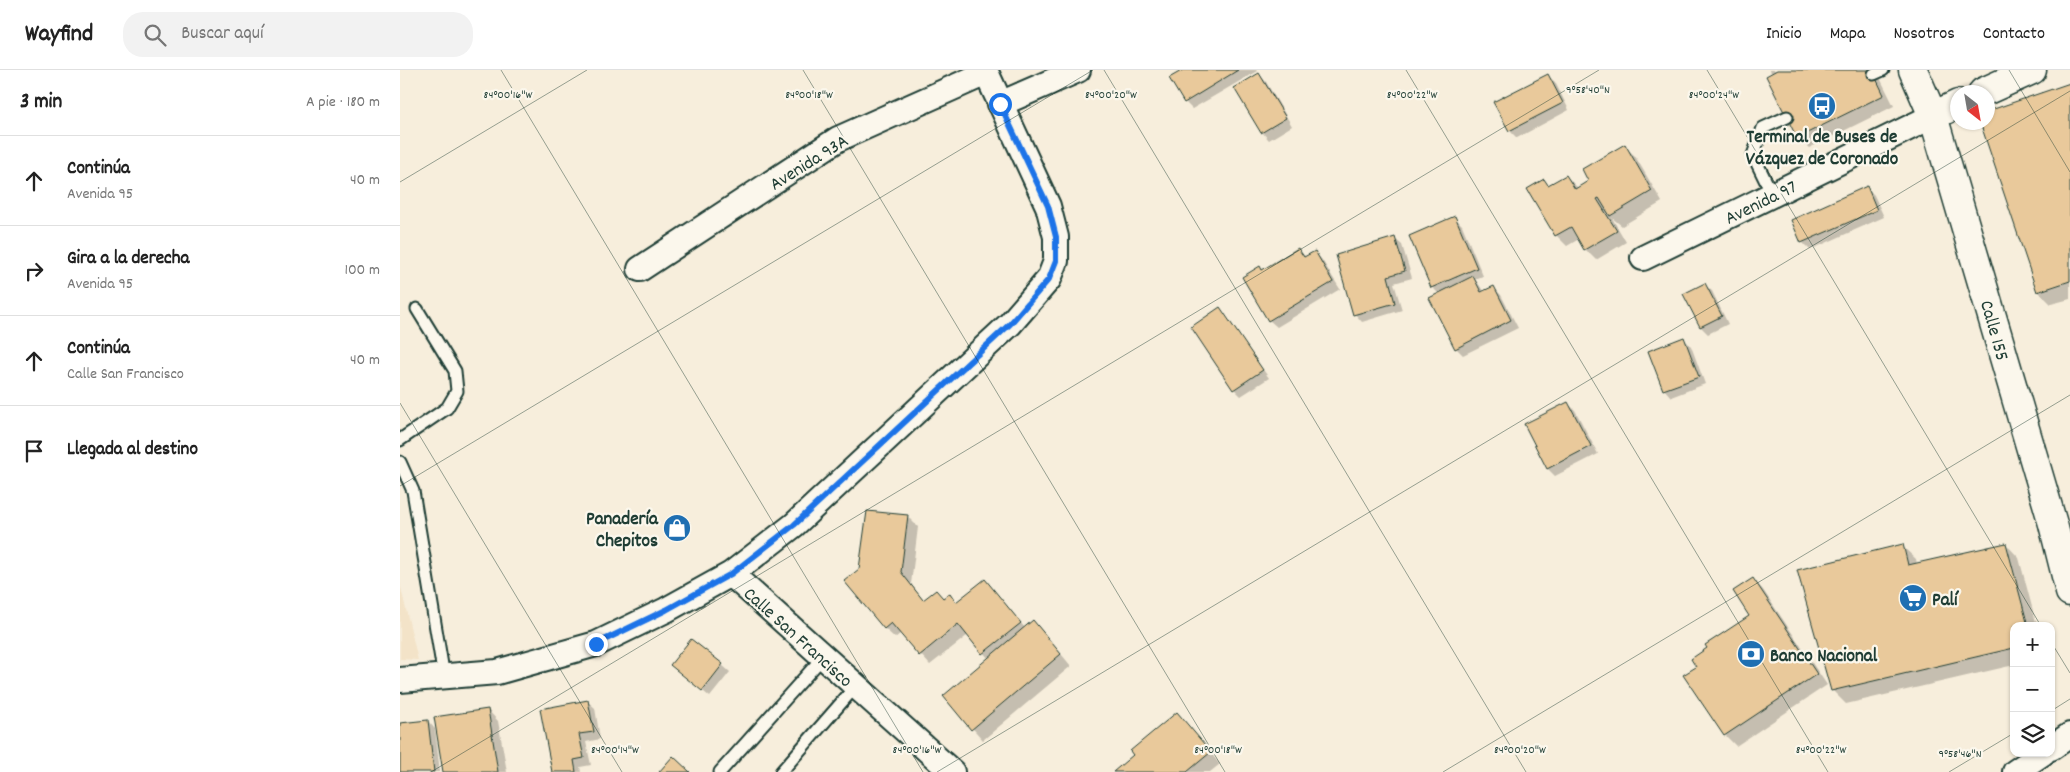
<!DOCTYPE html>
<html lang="es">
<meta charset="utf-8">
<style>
:root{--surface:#fff;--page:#f2f2f2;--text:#222;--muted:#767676;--line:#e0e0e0}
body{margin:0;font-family:Dekko,sans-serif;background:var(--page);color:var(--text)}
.controls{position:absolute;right:15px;bottom:15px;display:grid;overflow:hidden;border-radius:10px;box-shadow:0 1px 4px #0004}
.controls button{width:45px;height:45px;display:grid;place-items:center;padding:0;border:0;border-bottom:1px solid var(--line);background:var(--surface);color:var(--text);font:25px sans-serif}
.compass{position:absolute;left:1550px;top:15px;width:45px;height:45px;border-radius:50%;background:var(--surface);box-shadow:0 1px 4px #0004;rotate:149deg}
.stop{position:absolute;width:15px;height:15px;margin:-11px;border:4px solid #1a73e8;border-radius:50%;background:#fff}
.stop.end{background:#1a73e8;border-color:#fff;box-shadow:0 1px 5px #0008}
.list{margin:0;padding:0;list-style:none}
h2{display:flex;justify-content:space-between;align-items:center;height:65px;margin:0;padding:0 20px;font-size:21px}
h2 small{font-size:16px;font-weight:400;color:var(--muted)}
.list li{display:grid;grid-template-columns:32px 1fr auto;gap:15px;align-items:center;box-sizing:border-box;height:90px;padding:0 20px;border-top:1px solid var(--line)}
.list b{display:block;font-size:19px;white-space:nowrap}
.list p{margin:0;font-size:16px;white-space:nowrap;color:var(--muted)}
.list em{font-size:16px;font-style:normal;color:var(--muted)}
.icon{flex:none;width:28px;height:28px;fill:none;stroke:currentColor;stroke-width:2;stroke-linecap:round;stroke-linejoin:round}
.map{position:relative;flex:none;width:1670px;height:702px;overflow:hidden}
header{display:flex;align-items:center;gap:30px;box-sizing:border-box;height:70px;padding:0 25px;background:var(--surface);border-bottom:1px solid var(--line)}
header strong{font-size:24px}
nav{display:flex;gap:28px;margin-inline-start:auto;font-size:18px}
.search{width:350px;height:45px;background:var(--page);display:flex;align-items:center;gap:12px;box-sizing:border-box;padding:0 18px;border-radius:20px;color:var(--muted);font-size:19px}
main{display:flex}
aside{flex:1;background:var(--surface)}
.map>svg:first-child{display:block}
.built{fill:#f3e3c8}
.shadow{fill:#0003}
.building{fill:#e9c99b;stroke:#1f3d34}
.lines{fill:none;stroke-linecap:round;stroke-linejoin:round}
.lane-casing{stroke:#1f3d34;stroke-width:15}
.street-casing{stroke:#1f3d34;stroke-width:28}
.secondary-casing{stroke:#1f3d34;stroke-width:31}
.lane{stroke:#fbf7ec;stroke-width:11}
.street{stroke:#fbf7ec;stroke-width:24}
.secondary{stroke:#fbf7ec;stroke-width:28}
.route{stroke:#1a73e8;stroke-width:6}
.ticks{fill:none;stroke:#1f3d34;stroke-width:1;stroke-opacity:0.45}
.labels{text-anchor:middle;stroke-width:4.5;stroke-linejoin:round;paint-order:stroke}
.poi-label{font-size:19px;font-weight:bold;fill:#1f3d34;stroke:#fbf7ec;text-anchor:start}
.street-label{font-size:19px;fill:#1f3d34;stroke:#fbf7ec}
.ticks-label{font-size:12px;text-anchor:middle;fill:#1f3d34;stroke:#fbf7ec;stroke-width:4.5;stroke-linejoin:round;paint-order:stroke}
</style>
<header>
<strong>Wayfind</strong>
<div class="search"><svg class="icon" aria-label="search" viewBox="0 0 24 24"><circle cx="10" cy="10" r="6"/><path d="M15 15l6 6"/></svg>Buscar aquí</div>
<nav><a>Inicio</a><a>Mapa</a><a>Nosotros</a><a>Contacto</a></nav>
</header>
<main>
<aside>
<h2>3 min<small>A pie · 180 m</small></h2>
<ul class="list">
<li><svg class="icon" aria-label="ahead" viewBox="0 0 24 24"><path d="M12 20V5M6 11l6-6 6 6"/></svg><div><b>Continúa</b><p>Avenida 95</p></div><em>40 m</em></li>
<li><svg class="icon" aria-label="right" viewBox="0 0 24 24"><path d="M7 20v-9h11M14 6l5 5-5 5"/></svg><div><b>Gira a la derecha</b><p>Avenida 95</p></div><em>100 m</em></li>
<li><svg class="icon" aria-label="ahead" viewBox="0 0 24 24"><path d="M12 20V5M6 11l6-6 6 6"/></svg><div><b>Continúa</b><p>Calle San Francisco</p></div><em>40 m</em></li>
<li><svg class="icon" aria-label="arrive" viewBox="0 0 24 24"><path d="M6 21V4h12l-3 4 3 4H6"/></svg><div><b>Llegada al destino</b></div></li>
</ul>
</aside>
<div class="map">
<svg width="1670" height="702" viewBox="0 0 1670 702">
<rect width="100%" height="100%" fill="#f7eedc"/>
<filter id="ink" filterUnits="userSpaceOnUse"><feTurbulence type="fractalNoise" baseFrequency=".02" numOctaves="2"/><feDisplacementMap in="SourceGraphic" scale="10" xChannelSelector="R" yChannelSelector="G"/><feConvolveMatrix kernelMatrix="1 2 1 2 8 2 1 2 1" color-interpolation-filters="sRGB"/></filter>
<g filter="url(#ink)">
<path class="built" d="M0 514 18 590 0 589Z"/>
<path class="shadow" d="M785 0H856L857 1 792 39 785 32Z
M1369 0H1476L1494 36 1409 78 1398 67 1368 6 1373 4Z
M859 4 866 12 892 56 869 70 862 62Z
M1147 5 1155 12 1169 40 1117 68 1110 61 1095 32Z
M1670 14V229L1651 234 1638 221 1588 52V43Z
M1224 76 1235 86 1262 132 1222 156 1212 148 1226 172 1196 190 1185 179 1179 169 1167 176 1156 165 1144 111 1149 116 1166 106 1178 118 1190 111Z
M1466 117 1474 125 1484 147 1410 180 1402 172 1393 150Z
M1055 148 1062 155 1083 206 1075 209 1084 222 1094 218 1101 225 1118 258 1063 285 1056 278 1039 224 1032 217Z
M994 168 1002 175 1012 208 994 213 1002 240 962 252 955 244Z
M898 180 906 187 915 182 922 190 940 219 877 257 869 250 860 197 863 201Z
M1304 214 1312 221 1328 254 1308 264 1301 257 1285 224Z
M820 239 869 308 841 326 834 319Z
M1284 269 1291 276 1305 314 1271 327 1264 319Z
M1167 333 1175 340 1198 384 1155 406 1148 399 1125 355Z
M507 446 518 457 511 514 524 531 544 529 550 525 557 533 585 510 625 558 643 562 671 596 583 670 544 626 589 589 568 565 530 595 501 563 495 568 484 558 461 499Z
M1606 474 1619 488 1637 556H1614V595L1446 634 1432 620 1502 476 1516 489 1517 495Z
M1353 509 1363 520 1427 615 1336 676 1325 665 1298 597 1351 546Z
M272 595H322L330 602 310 627Z
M187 631 195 638 200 669 186 672 191 695 180 697 181 702H153Z
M88 640 98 651 107 702H45Z
M777 644 820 694 810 702H715Z
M28 651 35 659 40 702H0V655Z"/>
<path class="building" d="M783 0H838L784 33 769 8Z
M1377 0H1472L1484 25 1397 68 1366 6Z
M859 3 886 48 861 63 834 18Z
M1148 4 1163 33 1109 61 1093 32Z
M1670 13V211L1637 222 1580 52H1588V41Z
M1225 74 1252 121 1210 146 1199 128 1197 129 1217 161 1184 180 1171 157 1155 166 1127 119 1144 109 1148 115 1166 105 1175 119 1188 111 1182 99Z
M1467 116 1477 140 1401 173 1391 150Z
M1055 146 1077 198 1031 218 1009 166Z
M995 167 1005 201 988 206 995 233 953 245 936 185Z
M898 178 904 187 915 181 933 212 868 251 842 207 860 196 862 200Z
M1073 206 1081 222 1094 216 1111 250 1055 279 1029 228Z
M1305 213 1322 246 1300 257 1283 224Z
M820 237 863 300 833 320 791 257Z
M1284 267 1299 307 1263 320 1248 281Z
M1168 332 1191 376 1147 399 1124 354Z
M467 441 508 445 501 502 523 530 536 520 543 528 550 523 556 532 585 509 621 553 582 584 558 554 519 586 491 553 484 559 444 511 459 499Z
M1606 473 1628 556H1614V578L1431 621 1397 500 1503 474 1508 495Z
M1353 508 1417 604 1324 666 1283 605 1296 597 1291 589 1307 578 1305 575 1349 546 1333 521Z
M633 550 661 584 571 660 543 626Z
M291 569 323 594 302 621 270 595Z
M188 630 194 662 179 664 184 688 174 690 176 702H152L140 639Z
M88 639 98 702H43L34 647Z
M777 642 811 682 787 702H713L733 685 730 681Z
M28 650 34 702H0V653Z
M273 686 290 702H259Z"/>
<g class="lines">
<defs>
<path id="lane" d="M1474 4 1483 0
M1372 124 1353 85 1363 58 1387 47
M0 370 47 338 57 321 55 301 17 239
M0 392 13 421 44 607
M320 702 423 587
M381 702 455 617"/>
<path id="street" d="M600 34 678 0
M1243 188 1533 46
M240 199 438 69 586 3
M331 504 394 455 610 254 649 209 656 191V167L648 136 585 0
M0 610 97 602 196 574 266 540 331 504 552 702
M1651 678 1670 665
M1615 702 1643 683"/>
<path id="secondary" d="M1513 0 1533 46 1653 454 1670 522
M1583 22 1632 0
M1533 46 1558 34"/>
</defs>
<use href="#lane" class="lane-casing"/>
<use href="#street" class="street-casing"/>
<use href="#secondary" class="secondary-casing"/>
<use href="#lane" class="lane"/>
<use href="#street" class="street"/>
<use href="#secondary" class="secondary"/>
</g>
</g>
<g class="lines" filter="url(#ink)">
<path class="route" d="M196 574 266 540 331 504 394 455 610 254 649 209 656 191V167L648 136 600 34"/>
</g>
<path class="ticks" d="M101 0 523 702M403 0 825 702M704 0 1126 702M1006 0 1428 702M1307 0 1641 556M1609 0 1670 102M0 112 187 0M0 333 222 702M0 416 693 0M1651 572 1670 603M1651 641 1670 629M31 702 1199 0M537 702 1670 21M1043 702 1670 325M1549 702 1614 663"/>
<defs>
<symbol id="bus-disc" viewBox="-11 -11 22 22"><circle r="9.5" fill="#1f6fb2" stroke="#fbf7ec"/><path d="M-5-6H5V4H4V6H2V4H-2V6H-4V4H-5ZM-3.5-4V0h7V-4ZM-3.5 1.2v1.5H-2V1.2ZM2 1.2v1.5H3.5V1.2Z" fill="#fff"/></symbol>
<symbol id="shop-disc" viewBox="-11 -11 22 22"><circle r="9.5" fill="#1f6fb2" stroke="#fbf7ec"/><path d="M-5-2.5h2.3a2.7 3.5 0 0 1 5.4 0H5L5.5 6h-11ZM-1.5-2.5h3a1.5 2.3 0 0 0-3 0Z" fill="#fff"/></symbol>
<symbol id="supermarket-disc" viewBox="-11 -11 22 22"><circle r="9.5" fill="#1f6fb2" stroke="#fbf7ec"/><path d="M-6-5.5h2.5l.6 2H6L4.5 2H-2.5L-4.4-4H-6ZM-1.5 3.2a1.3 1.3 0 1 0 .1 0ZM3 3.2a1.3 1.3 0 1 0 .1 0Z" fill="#fff"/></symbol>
<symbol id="bank-disc" viewBox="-11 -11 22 22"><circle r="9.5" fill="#1f6fb2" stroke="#fbf7ec"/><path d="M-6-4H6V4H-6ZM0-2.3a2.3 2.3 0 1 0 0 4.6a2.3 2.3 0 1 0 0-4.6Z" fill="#fff"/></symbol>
</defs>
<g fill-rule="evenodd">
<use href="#bus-disc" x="1406" y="20" width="32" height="32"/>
<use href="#shop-disc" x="261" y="442" width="32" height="32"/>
<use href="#supermarket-disc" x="1497" y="512" width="32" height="32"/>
<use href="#bank-disc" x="1335" y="568" width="32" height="32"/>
</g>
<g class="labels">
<g class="poi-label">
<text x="1422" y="72" text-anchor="middle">Terminal de Buses de<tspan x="1422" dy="22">Vázquez de Coronado</tspan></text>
<text x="258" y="454" text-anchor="end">Panadería<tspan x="258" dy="22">Chepitos</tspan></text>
<text x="1532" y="535">Palí</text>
<text x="1370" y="591">Banco Nacional</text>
</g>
<g class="street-label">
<text transform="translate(408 91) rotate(-32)" y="7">Avenida 93A</text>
<text transform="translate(1360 131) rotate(-26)" y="7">Avenida 97</text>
<text transform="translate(1596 260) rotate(74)" y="7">Calle 155</text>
<text transform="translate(399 566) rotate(42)" y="7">Calle San Francisco</text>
</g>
</g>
<g class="ticks-label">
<text x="1188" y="23">9°58'40"N</text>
<text x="108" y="28">84°00'16"W</text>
<text x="1012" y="28">84°00'22"W</text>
<text x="1314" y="28">84°00'24"W</text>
<text x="409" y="28">84°00'18"W</text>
<text x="711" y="28">84°00'20"W</text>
<text x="215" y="683">84°00'14"W</text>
<text x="517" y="683">84°00'16"W</text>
<text x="818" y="683">84°00'18"W</text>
<text x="1120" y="683">84°00'20"W</text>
<text x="1421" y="683">84°00'22"W</text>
<text x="1560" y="687">9°58'46"N</text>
</g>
</svg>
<div class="controls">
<button>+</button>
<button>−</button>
<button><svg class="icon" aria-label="layers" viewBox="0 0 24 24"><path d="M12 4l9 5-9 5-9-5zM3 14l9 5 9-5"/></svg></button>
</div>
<svg class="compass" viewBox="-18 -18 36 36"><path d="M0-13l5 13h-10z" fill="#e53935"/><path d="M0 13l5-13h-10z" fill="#767676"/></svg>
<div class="stop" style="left:600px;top:34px"></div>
<div class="stop end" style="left:196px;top:574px"></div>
</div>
</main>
